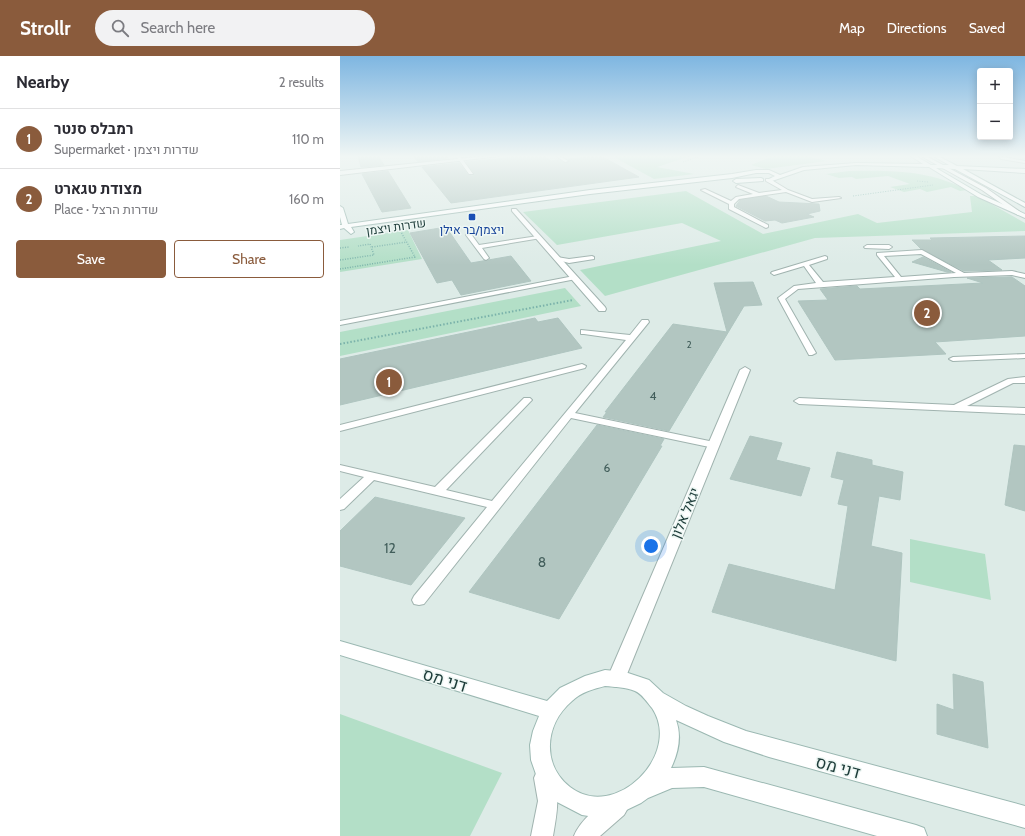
<!DOCTYPE html>
<meta charset="utf-8">
<style>
:root{--surface:#fff;--page:#f2f2f3;--text:#2b2b33;--muted:#7c7c81;--line:#e1e1e2;--accent:#8a5b3c}
body{margin:0;font-family:Cabin,Heebo,sans-serif;background:var(--page);color:var(--text)}
.controls{position:absolute;right:12px;top:12px;display:grid;overflow:hidden;border-radius:4px;box-shadow:0 2px 10px #0003}
.controls button{width:36px;height:36px;display:grid;place-items:center;padding:0;border:0;border-bottom:1px solid var(--line);background:var(--surface);color:var(--text);font:20px sans-serif}
.you{position:absolute;left:311px;top:490px;width:14px;height:14px;margin:-10px;border:3px solid #fff;border-radius:50%;background:#1a73e8;box-shadow:0 0 0 6px #1a73e833}
.badge{display:grid;place-items:center;width:26px;height:26px;border-radius:50%;background:var(--accent);color:#fff;font-size:13px;font-weight:700}
.pin{position:absolute;translate:-50% -50%;border:2px solid #fff;box-shadow:0 1px 4px #0006}
.list{margin:0;padding:0;list-style:none}
h2{display:flex;justify-content:space-between;align-items:center;height:52px;margin:0;padding:0 16px;font-size:17px}
h2 small{font-size:13px;font-weight:400;color:var(--muted)}
.list li{display:grid;grid-template-columns:26px 1fr auto;gap:12px;align-items:center;box-sizing:border-box;height:60px;padding:0 16px;border-top:1px solid var(--line)}
.list b{display:block;font-size:15px;white-space:nowrap}
.list p{margin:0;font-size:13px;white-space:nowrap;color:var(--muted)}
.list em{font-size:13px;font-style:normal;color:var(--muted)}
.actions{display:flex;gap:8px;padding:12px 16px}
.actions a{flex:1;padding:9px 0;border:1px solid var(--accent);border-radius:4px;text-align:center;font-size:14px;color:var(--accent)}
.actions .main{background:var(--accent);color:#fff}
.icon{flex:none;width:22px;height:22px;fill:none;stroke:currentColor;stroke-width:2;stroke-linecap:round;stroke-linejoin:round}
.map{position:relative;flex:none;width:685px;height:780px;overflow:hidden}
header{display:flex;align-items:center;gap:24px;box-sizing:border-box;height:56px;padding:0 20px;background:var(--accent);color:#fff}
header strong{font-size:19px}
nav{display:flex;gap:22px;margin-inline-start:auto;font-size:14px}
.search{width:280px;height:36px;background:var(--page);display:flex;align-items:center;gap:10px;box-sizing:border-box;padding:0 14px;border-radius:22px;color:var(--muted);font-size:15px}
main{display:flex}
aside{flex:1;background:var(--surface)}
.map>svg:first-child{display:block}
.green{fill:#b3dfc7}
.building{fill:#b2c6c1;stroke:#afc5c0}
.lines{fill:none;stroke-linecap:round;stroke-linejoin:round}
.lane-casing{stroke:#a0b3af;stroke-width:2}
.street-casing{stroke:#a0b3af;stroke-width:2}
.secondary-casing{stroke:#9bb8b2;stroke-width:2}
.path-far2{stroke:#7ab2aa;stroke-width:1;stroke-dasharray:1 1.5;stroke-linecap:butt}
.path-far1{stroke:#7ab2aa;stroke-width:1.5;stroke-dasharray:1 1.5;stroke-linecap:butt}
.path{stroke:#7ab2aa;stroke-width:2;stroke-dasharray:1.5 2;stroke-linecap:butt}
.lane{fill:#fff;fill-rule:evenodd}
.street{fill:#fff;fill-rule:evenodd}
.secondary{fill:#fff;fill-rule:evenodd}
.transit-dot{fill:#1a4fb4;stroke:#eef7f4;stroke-width:1.5}
.labels{text-anchor:middle;stroke-width:3;stroke-linejoin:round;paint-order:stroke}
.far-number-label{font-size:10px;fill:#425e5b}
.far-street-label{font-size:12px;fill:#1d3c39;stroke:#eef7f4}
.far-transit-label{font-size:12px;fill:#164399;stroke:#eef7f4}
.number-label{font-size:12px;fill:#425e5b}
.street-label{font-size:14px;fill:#1d3c39;stroke:#eef7f4}
.near-number-label{font-size:14px;fill:#425e5b}
.near-street-label{font-size:17px;fill:#1d3c39;stroke:#eef7f4}
</style>
<header>
<strong>Strollr</strong>
<div class="search"><svg class="icon" aria-label="search" viewBox="0 0 24 24"><circle cx="10" cy="10" r="6"/><path d="M15 15l6 6"/></svg>Search here</div>
<nav><a>Map</a><a>Directions</a><a>Saved</a></nav>
</header>
<main>
<aside>
<h2>Nearby<small>2 results</small></h2>
<ul class="list">
<li><span class="badge">1</span><div><b>רמבלס סנטר</b><p>Supermarket · שדרות ויצמן</p></div><em>110 m</em></li>
<li><span class="badge">2</span><div><b>מצודת טגארט</b><p>Place · שדרות הרצל</p></div><em>160 m</em></li>
</ul>
<div class="actions"><a class="main">Save</a><a>Share</a></div>
</aside>
<div class="map">
<svg width="685" height="780" viewBox="0 0 685 780">
<rect width="100%" height="100%" fill="#ddebe7"/>
<path class="green" d="M272 100H350L317 111 354 118 314 123Z
M424 100H466L487 105 426 113 411 109 431 101Z
M509 115C550 114 590 114 627 134L620 135 611 131 587 136 580 133 564 136 550 131 570 128 548 120 516 123 512 121 499 122 486 118Z
M346 135 423 178 518 158 537 167 632 156 630 140H637L685 167V175L475 182 265 240 240 214 381 185 342 167 217 189 183 156Z
M68 174 82 203 0 216V184Z
M225 232 241 250 0 300V276Z
M570 483 645 498 651 544 570 526Z
M0 658 162 717 130 780H0Z"/>
<path class="building" d="M18 100H38L44 109 21 111Z
M73 100H108V102L78 106Z
M184 100H205L211 105 219 104 225 107 229 106 228 103 261 100 299 121 111 147 82 111 119 107 128 119 133 120 134 117 126 106Z
M48 115 71 152 42 156 22 118Z
M426 140 439 146 479 148 480 155 467 158 474 161 442 167 435 164 425 165 396 150 400 144Z
M106 171 131 207 171 200 191 225 121 239 112 224 97 227 70 177Z
M685 180V202L648 204 662 214 624 215 581 193 572 184H592L590 182Z
M583 201 611 216H607L572 206Z
M672 221 685 230V280L595 286 606 298 495 304 458 245 488 244 480 233 517 230 520 233 643 227 627 222Z
M413 226 422 249 404 250 329 375 263 361 267 356H265L333 268 387 276 374 227Z
M195 262 198 266 218 262 242 292 0 349V303Z
M257 369 324 383 320 390H322L219 563 129 536Z
M410 380 442 387 436 404 470 412 461 440 390 423Z
M674 389 685 390V455L665 449Z
M497 396 532 404V409L563 416 560 444 539 440 531 490 562 497 556 605 372 556 389 508 495 534 508 450 498 448 504 424 491 421Z
M35 441 125 462 71 529 0 510V475Z
M613 618 643 626 648 692 597 678V648L614 654Z"/>
<g class="lines">
<defs>
<path id="lane" d="M116 100H120L133 118H129Z
M216 100H220L228 105 225 106Z
M581 100H586L646 132 683 158 678 159 642 134Z
M659 100 685 105V107L661 103Z
M426 123H430L448 134 472 143 499 141 501 142 472 146 446 136 399 143 394 148V151L428 169V171L426 172 389 153V148L361 134 365 133 391 145 396 141 413 138 396 131 398 129 419 137 442 134 426 125Z
M127 178H131L139 189 198 180 201 182 142 192 149 202 146 204 144 203 126 179Z
M527 189H549L552 191 549 193 525 192 524 191Z
M582 194 624 217 672 215 685 218V222L672 219 614 221 458 233 445 243 476 297 472 299H469L438 242 454 230 476 227 464 210 434 219 431 217 432 216 485 200 487 201V203L469 209 483 226 555 221 537 199V197ZM581 198 616 217 561 221 544 200Z
M252 200 254 201V203L229 207 214 203 217 201 229 203Z
M234 220 237 222 236 223 0 269V265Z
M302 264H308L309 266 235 357 374 386 378 387 379 389 378 391 374 392 231 362 84 548 79 549 74 548 72 544 74 540 147 451 34 424 4 453 0 454V443L24 421 0 415V409L95 431 184 342H190L192 344 190 346 106 434 152 445 286 284 244 278H241V274L290 279Z
M685 298V302L613 305 609 303 613 301Z
M242 308 246 310 245 312 0 375V369Z
M685 321V327H673L627 350 685 352V358L459 348 454 345 459 342 614 349 668 323Z"/>
<path id="street" d="M146 100H160L0 119V115Z
M172 153H176L265 251 266 253 265 255H259L172 155Z
M405 311 410 314 285 623 282 629 276 631 270 629 267 623 400 314Z
M204 712 211 715C221 739 217 756 213 780H191L198 745 194 722 197 715Z
M277 741 284 745 288 752 284 759 260 780H234C241 763 260 748 277 741Z"/>
<path id="secondary" d="M571 100H576L591 109H609L593 100H598L617 110 685 113V117L623 113 685 147V151L615 113 596 112 642 139 685 158V162L638 141 589 111 516 109 464 114 432 125 429 123 435 120 429 117H416L392 122 250 138 11 171 14 176 11 178 4 172 0 173V169H2L0 161V150L3 152 8 168 250 134 392 118 416 114H429L440 119 463 111 516 107 583 108Z
M421 122 423 123V125L396 127 393 125 396 123Z
M0 585 207 645 220 632 245 620 265 614 285 616 309 624 323 637 346 650 368 660 406 675 685 750V772L429 701 384 686 336 664C342 680 338 698 331 712L364 711 576 769 584 772 587 780H537L364 731 332 732 308 742 301 747 278 758 261 762 242 759 217 746 206 737 198 724 191 704 190 689 193 675 199 660 0 599ZM265 630C275 631 286 631 295 635 302 638 307 646 312 652 343 698 275 766 230 731 201 708 205 668 232 645 241 636 254 633 265 630Z"/>
</defs>
<use href="#lane" class="lane-casing"/>
<use href="#street" class="street-casing"/>
<use href="#secondary" class="secondary-casing"/>
<path class="path-far2" d="M343 106 360 100
M577 125 588 126
M513 140 593 129"/>
<path class="path-far1" d="M32 191 67 186
M0 192 9 191
M0 204 34 199 30 188 18 190
M0 213 75 201 61 176"/>
<path class="path" d="M0 288 233 244"/>
<use href="#lane" class="lane"/>
<use href="#street" class="street"/>
<use href="#secondary" class="secondary"/>
</g>
<linearGradient id="sky" x2="0" y2="1"><stop stop-color="#7eb6e1"/><stop offset="0.48" stop-color="#f0f6f4"/><stop offset="1" stop-color="#f0f6f4" stop-opacity="0"/></linearGradient>
<rect width="685" height="209" fill="url(#sky)"/>
<rect class="transit-dot" x="128" y="157" width="8" height="8" rx="2"/>
<g class="labels">
<g class="far-number-label">
<text x="349" y="292">2</text>
</g>
<g class="far-street-label">
<text transform="translate(56 171) rotate(-8)" y="4">שדרות ויצמן</text>
</g>
<g class="far-transit-label">
<text x="132" y="178">ויצמן/בר אילן</text>
</g>
<g class="number-label">
<text x="313" y="344">4</text>
<text x="267" y="416">6</text>
</g>
<g class="street-label">
<text transform="translate(345 457) rotate(-67)" y="5">יגאל אלון</text>
</g>
<g class="near-number-label">
<text x="50" y="497">12</text>
<text x="202" y="511">8</text>
</g>
<g class="near-street-label">
<text transform="translate(105 624) rotate(17)" y="6">דני מס</text>
<text transform="translate(498 711) rotate(15)" y="6">דני מס</text>
</g>
</g>
</svg>
<div class="controls">
<button>+</button>
<button>−</button>
</div>
<div class="you"></div>
<div class="pin badge" style="left:49px;top:326px">1</div>
<div class="pin badge" style="left:587px;top:257px">2</div>
</div>
</main>
